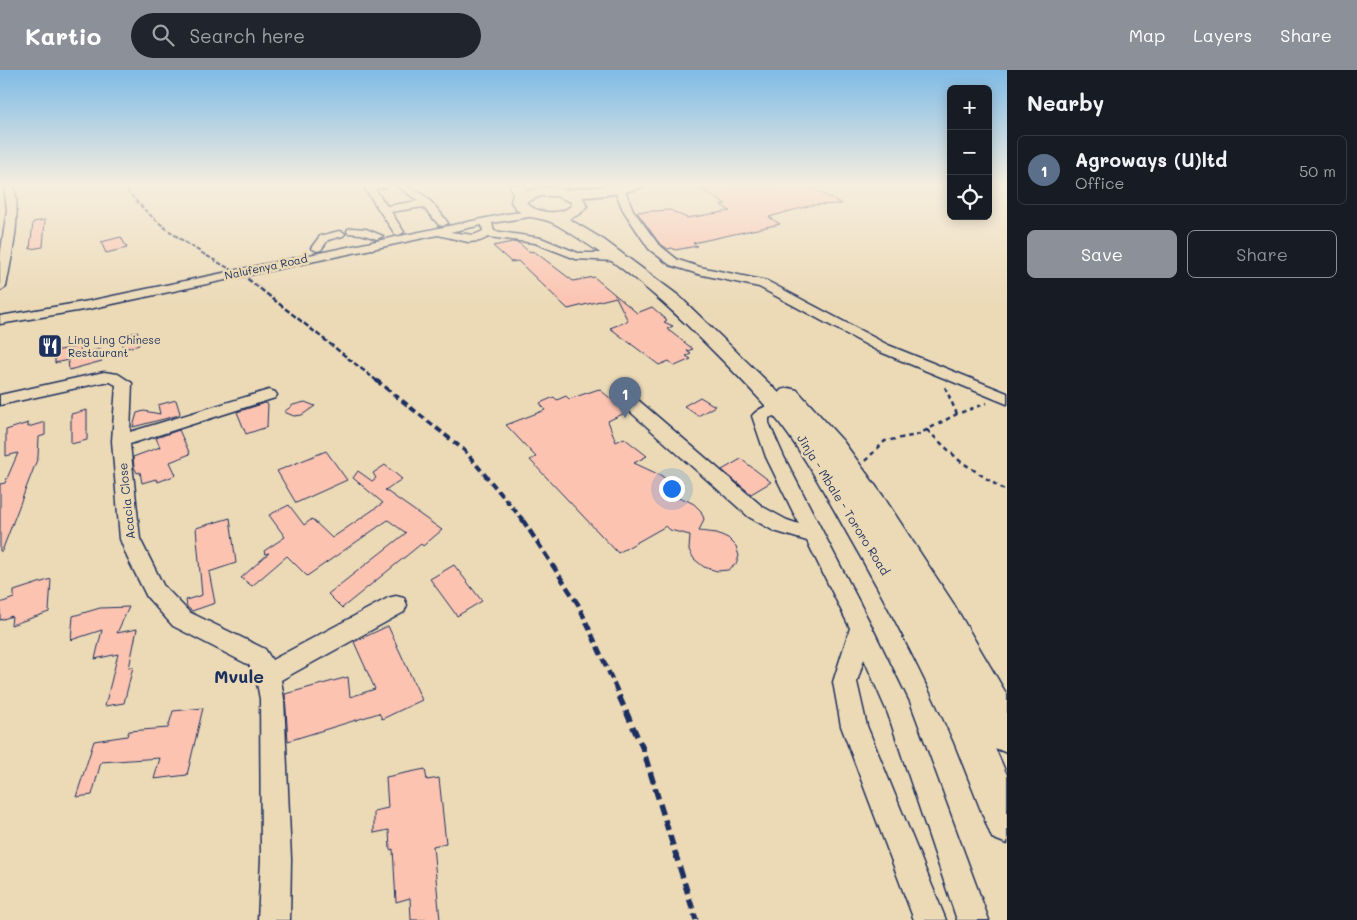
<!DOCTYPE html>
<meta charset="utf-8">
<style>
:root{--surface:#171b24;--page:#20242c;--text:#f1f3f6;--muted:#9ea1a6;--line:#363941;--accent:#8c9099}
body{margin:0;font-family:Mali,sans-serif;background:var(--page);color:var(--text)}
.controls{position:absolute;right:15px;top:15px;display:grid;overflow:hidden;border-radius:8px;box-shadow:0 2px 12px #0003}
.controls button{width:45px;height:45px;display:grid;place-items:center;padding:0;border:0;border-bottom:1px solid var(--line);background:var(--surface);color:var(--text);font:25px sans-serif}
.you{position:absolute;left:671px;top:418px;width:18px;height:18px;margin:-12px;border:4px solid #fff;border-radius:50%;background:#1a73e8;box-shadow:0 0 0 8px #1a73e833}
.badge{display:grid;place-items:center;width:32px;height:32px;border-radius:50%;background:var(--accent);color:#fff;font-size:16px;font-weight:700}
.pin{position:absolute;translate:-50% -41px;filter:drop-shadow(0 1px 2px #0008)}
.pin::after{content:'';position:absolute;top:26px;width:18px;height:15px;background:inherit;clip-path:polygon(0 0,100% 0,50% 100%)}
.list{margin:0;padding:0;list-style:none}
h2{display:flex;justify-content:space-between;align-items:center;height:65px;margin:0;padding:0 20px;font-size:21px}
h2 small{font-size:16px;font-weight:400;color:var(--muted)}
.list li{display:grid;grid-template-columns:32px 1fr auto;gap:15px;align-items:center;box-sizing:border-box;height:70px;margin:0 10px 10px;padding:0 10px;border:1px solid var(--line);border-radius:8px}
.list b{display:block;font-size:19px;white-space:nowrap}
.list p{margin:0;font-size:16px;white-space:nowrap;color:var(--muted)}
.list em{font-size:16px;font-style:normal;color:var(--muted)}
.actions{display:flex;gap:10px;padding:15px 20px}
.actions a{flex:1;padding:11px 0;border:1px solid var(--accent);border-radius:8px;text-align:center;font-size:18px;color:var(--accent)}
.actions .main{background:var(--accent);color:#fff}
.icon{flex:none;width:28px;height:28px;fill:none;stroke:currentColor;stroke-width:2;stroke-linecap:round;stroke-linejoin:round}
.map{position:relative;flex:none;width:1007px;height:850px;overflow:hidden}
header{display:flex;align-items:center;gap:30px;box-sizing:border-box;height:70px;padding:0 25px;background:var(--accent);color:#fff}
header strong{font-size:24px}
nav{display:flex;gap:28px;margin-inline-start:auto;font-size:18px}
.search{width:350px;height:45px;background:var(--page);display:flex;align-items:center;gap:12px;box-sizing:border-box;padding:0 18px;border-radius:28px;color:var(--muted);font-size:19px}
main{display:flex}
aside{flex:1;background:var(--surface)}
.map>svg:first-child{display:block}
.building{fill:#fcc3b1;stroke:#1b2f5e}
.lines{fill:none;stroke-linecap:round;stroke-linejoin:round}
.minor-casing{stroke:#1b2f5e;stroke-width:3}
.major-casing{stroke:#1b2f5e;stroke-width:4}
.highway-casing{stroke:#1b2f5e;stroke-width:3}
.path{stroke:#1b2f5e;stroke-width:2.5;stroke-dasharray:4.5 4;stroke-linecap:butt}
.minor{fill:#ecdab7;fill-rule:evenodd}
.major{fill:#ecdab7;fill-rule:evenodd}
.highway{fill:#ecdab7;fill-rule:evenodd}
.rail-far4{stroke:#1b2f5e;stroke-width:2;stroke-dasharray:4.5 2;stroke-linecap:butt}
.rail-far3{stroke:#1b2f5e;stroke-width:2.5;stroke-dasharray:5.5 2.5;stroke-linecap:butt}
.rail-far2{stroke:#1b2f5e;stroke-width:4;stroke-dasharray:7 4;stroke-linecap:butt}
.rail-far1{stroke:#1b2f5e;stroke-width:4.5;stroke-dasharray:9 4.5;stroke-linecap:butt}
.rail{stroke:#1b2f5e;stroke-width:5.5;stroke-dasharray:11 5.5;stroke-linecap:butt}
.labels{text-anchor:middle;stroke-width:5;stroke-linejoin:round;paint-order:stroke}
.far-street-label{font-size:11px;fill:#1b2f5e;stroke:#ecdab7}
.far-poi-label{font-size:11px;fill:#1b2f5e;stroke:#ecdab7;text-anchor:start}
.street-label{font-size:12px;fill:#1b2f5e;stroke:#ecdab7}
.near-quarter-label{font-size:18px;font-weight:bold;fill:#1b2f5e;stroke:#ecdab7}
</style>
<header>
<strong>Kartio</strong>
<div class="search"><svg class="icon" aria-label="search" viewBox="0 0 24 24"><circle cx="10" cy="10" r="6"/><path d="M15 15l6 6"/></svg>Search here</div>
<nav><a>Map</a><a>Layers</a><a>Share</a></nav>
</header>
<main>
<div class="map">
<svg width="1007" height="850" viewBox="0 0 1007 850">
<rect width="100%" height="100%" fill="#ecdab7"/>
<filter id="ink" filterUnits="userSpaceOnUse"><feTurbulence type="fractalNoise" baseFrequency=".02" numOctaves="2"/><feDisplacementMap in="SourceGraphic" scale="10" xChannelSelector="R" yChannelSelector="G"/><feConvolveMatrix kernelMatrix="1 2 1 2 8 2 1 2 1" color-interpolation-filters="sRGB"/></filter>
<g filter="url(#ink)">
<path class="building" d="M719 115H806L842 134 812 135 769 147 780 154 693 173 697 176 675 180 672 178 668 179 659 173 637 142 670 140 687 148 730 141 721 135 726 134 698 118Z
M45 150 43 177 30 179 33 152Z
M121 167 127 178 106 183 101 172Z
M512 172 519 173 528 181 535 182 573 211 594 207 637 243 652 237 667 250 664 252 673 256 667 259 693 279 687 281 691 284 686 286 691 289 675 296 669 291 659 295 610 258 628 251 616 227 568 239 518 191 511 192 493 176Z
M138 262 139 275 123 279 122 265Z
M80 276 81 284 100 279 102 291 69 300 68 290 55 293V281Z
M599 319 627 342 608 351 616 372 624 368 647 386 634 393 662 406 669 412 673 428 684 429 694 434 701 441 704 449 699 461 717 463 728 468 736 476 739 486 736 494 728 500 717 501 704 497 694 489 689 480 690 465 670 460 666 456 618 483 530 390 536 387 506 355 545 340 540 333 554 327 557 330 566 326 569 329Z
M700 327 715 336 698 346 684 336Z
M176 330 180 343 179 345 133 357 137 343 144 341 160 344 158 335Z
M305 332 315 336 302 345 294 346 284 342 293 335Z
M265 333 268 334 267 357 246 364 237 342Z
M87 340V370L71 374V344Z
M45 352V365L39 367 38 387 2 481H0V414L5 413 18 383 6 386V360L28 353V357Z
M179 360 190 384 170 392 176 405 158 412 156 409 142 413 140 402 137 403 134 397 133 387 160 377 156 368Z
M326 381 347 410 296 433 277 401Z
M741 389 771 412 751 424 722 400Z
M385 395 402 409 385 420 442 460 423 476 421 474 342 538 328 524 406 463 388 450 307 506 287 486 252 516 241 508 269 483 265 484 264 481 285 467 269 445 289 435 304 455 312 449 332 468 383 433 353 408 358 401 372 411 376 408 373 403Z
M230 448 236 493 209 502 215 533 192 541 187 537 186 530 202 525 196 458Z
M454 495 482 531 457 546 430 509Z
M51 509 49 542 11 555 12 546 0 550V533L14 528V521Z
M129 537 117 563 137 559 129 598 133 597 124 633 105 636 118 584 95 589 102 560 71 570 73 546 100 538Z
M388 556 422 630 382 649 379 643 288 671 285 624 348 607 350 627 375 619 354 572Z
M203 638 187 705 154 709 160 688 101 692 92 725 76 727 94 671 127 666 129 661 168 658 173 641Z
M425 699 427 710 439 708 446 773 433 776 440 850H411L410 828 396 832 393 779 390 780 389 760 374 763V741L388 738 386 707Z"/>
<g class="lines">
<defs>
<path id="minor" d="M4 115H14C21 150 12 183 6 217L0 221V187L7 140Z
M369 115H388L386 117 375 119 387 136 418 131 396 115C419 114 436 136 448 153L443 156 439 155 423 137 391 142 404 162 399 165 395 164 365 119Z
M619 115 624 118 633 140 658 174 678 190 700 197 767 211 888 275 1007 323V334L878 281 759 217 698 204 670 195 649 179 623 140 614 118Z
M531 141 536 144 535 146 492 153 494 161 541 168 578 183H614L620 187 614 191 576 189 535 173 489 167 480 171 468 172 438 165 89 239 0 254V246L89 231 506 144ZM482 155 483 161 474 165 450 162Z
M352 158 366 159 383 166 377 169 361 164 348 163 347 161 348 159Z
M339 161 343 162 345 164 343 166 328 170 321 180 317 181 311 178 320 166Z
M104 302 118 304 132 313 130 362 269 320 275 322 277 325 275 328 130 374 140 469 163 515 189 542 265 579 272 590 388 528 396 526 404 528 407 535 404 542 281 610 284 629 291 789 290 850H258L261 789 260 629 256 608 249 595 173 556 147 527 127 487 120 469 112 371 116 315 110 312H104L0 335V325Z
M632 329 638 330 763 437 787 450 799 454 766 387 752 346C758 338 775 331 785 333L787 337 785 341 769 348V353L784 387 869 551 909 633 989 850H957L888 644 864 589 857 612 867 656 946 850H914L841 656 833 612 850 558 807 471 774 461 749 447 626 338 624 334 626 330Z"/>
<path id="major" d="M619 115H644C636 123 565 132 558 124L564 120Z"/>
<path id="highway" d="M510 115H524L527 121C546 115 564 117 582 126L587 136 580 144 569 149 604 170 679 226 779 323 781 320 789 318 797 320 843 371 883 426 953 533 1007 625V683L995 678 1007 705V774L992 768C979 736 967 704 954 672 922 600 886 531 847 463 824 422 801 378 770 341 744 311 715 283 687 255 649 218 602 181 557 155 538 144 525 153 511 132L513 124ZM541 126H556L571 132 572 135C560 146 536 144 526 132Z"/>
</defs>
<use href="#minor" class="minor-casing"/>
<use href="#major" class="major-casing"/>
<use href="#highway" class="highway-casing"/>
<path class="path" d="M945 317 957 344 987 333
M927 360 960 391 1007 422
M865 391 885 371 917 365 957 344"/>
<use href="#minor" class="minor"/>
<use href="#major" class="major"/>
<use href="#highway" class="highway"/>
<path class="rail-far4" d="M123 115C151 153 194 180 236 202"/>
<path class="rail-far3" d="M234 200 244 206 377 311"/>
<path class="rail-far2" d="M376 310 464 380 523 450"/>
<path class="rail-far1" d="M522 449 578 534 620 627"/>
<path class="rail" d="M619 626 643 679 696 850"/>
</g>
</g>
<linearGradient id="sky" x2="0" y2="1"><stop stop-color="#7fbbe6"/><stop offset="0.49" stop-color="#f6eedf"/><stop offset="1" stop-color="#f6eedf" stop-opacity="0"/></linearGradient>
<rect width="1007" height="234" fill="url(#sky)"/>
<defs>
<symbol id="restaurant-square" viewBox="-11 -11 22 22"><rect x="-9" y="-9" width="18" height="18" rx="4" fill="#1b2f5e" stroke="#ecdab7"/><path d="M-5-6h1v4h1v-4h1v4h1v-4h1v5L-1.5 .5V6h-2V.5L-5-1ZM5-6V6H3V1.5H1.5Q1.5-4 5-6Z" fill="#fff"/></symbol>
</defs>
<g fill-rule="evenodd">
<use href="#restaurant-square" x="36" y="262" width="28" height="28"/>
</g>
<g class="labels">
<g class="far-street-label">
<text transform="translate(266 197) rotate(-12)" y="4">Nalufenya Road</text>
</g>
<g class="far-poi-label">
<text x="68" y="274">Ling Ling Chinese<tspan x="68" dy="13">Restaurant</tspan></text>
</g>
<g class="street-label">
<text transform="translate(127 431) rotate(-96)" y="4">Acacia Close</text>
<text transform="translate(843 435) rotate(58)" y="4">Jinja - Mbale - Tororo Road</text>
</g>
<g class="near-quarter-label">
<text x="239" y="613">Mvule</text>
</g>
</g>
</svg>
<div class="controls">
<button>+</button>
<button>−</button>
<button><svg class="icon" aria-label="locate" viewBox="0 0 24 24"><circle cx="12" cy="12" r="6"/><path d="M12 2v4M12 18v4M2 12h4M18 12h4"/></svg></button>
</div>
<div class="you"></div>
<div class="pin badge" style="left:625px;top:348px;background:#5c6f8a">1</div>
</div>
<aside>
<h2>Nearby<small></small></h2>
<ul class="list">
<li><span class="badge" style="background:#5c6f8a">1</span><div><b>Agroways (U)ltd</b><p>Office</p></div><em>50 m</em></li>
</ul>
<div class="actions"><a class="main">Save</a><a>Share</a></div>
</aside>
</main>
